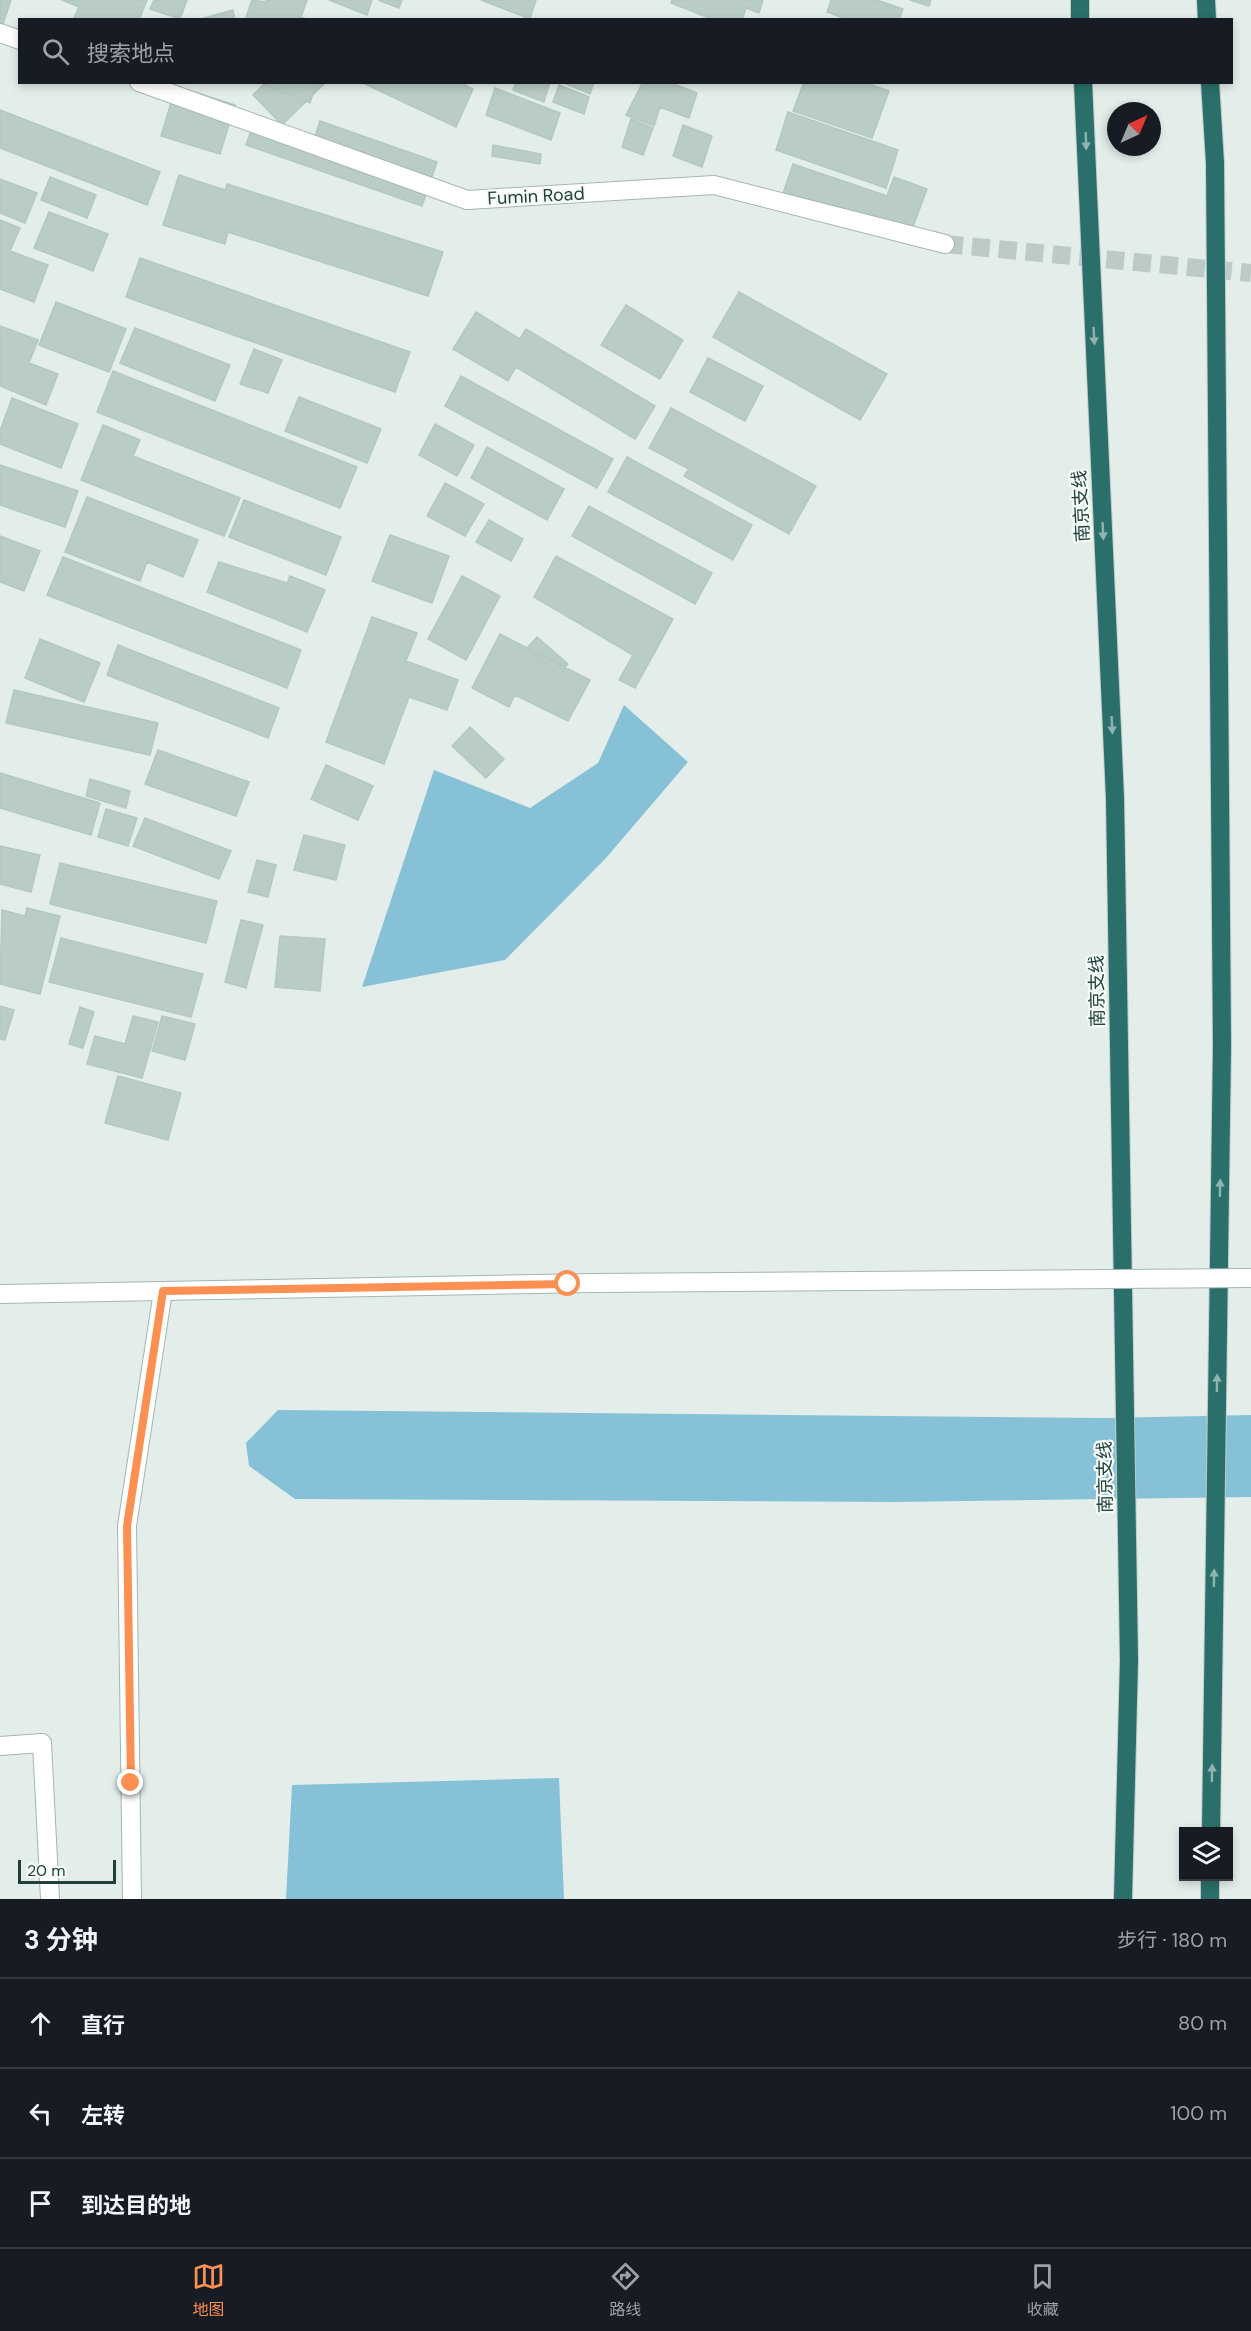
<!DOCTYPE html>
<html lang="zh">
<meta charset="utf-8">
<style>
:root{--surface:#171b24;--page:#20242c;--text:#f1f3f6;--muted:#9ea1a6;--line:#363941;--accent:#fc9052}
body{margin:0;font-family:"DM Sans","Noto Sans SC",sans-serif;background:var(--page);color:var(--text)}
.controls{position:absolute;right:18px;bottom:18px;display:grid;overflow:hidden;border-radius:0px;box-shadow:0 3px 9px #0003}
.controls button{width:54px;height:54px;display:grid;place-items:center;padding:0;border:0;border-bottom:2px solid var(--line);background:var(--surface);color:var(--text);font:30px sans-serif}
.compass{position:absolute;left:1107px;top:102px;width:54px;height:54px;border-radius:50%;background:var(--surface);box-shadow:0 3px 9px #0003;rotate:44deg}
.scale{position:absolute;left:18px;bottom:15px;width:98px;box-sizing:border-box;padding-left:6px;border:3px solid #21403c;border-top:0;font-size:16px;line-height:21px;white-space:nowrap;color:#21403c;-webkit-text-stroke:4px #f4faf7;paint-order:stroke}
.stop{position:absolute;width:18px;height:18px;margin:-14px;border:4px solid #fc9052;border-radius:50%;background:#fff}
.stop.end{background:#fc9052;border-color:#fff;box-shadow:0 2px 6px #0008}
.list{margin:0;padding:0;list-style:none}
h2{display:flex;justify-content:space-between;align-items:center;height:78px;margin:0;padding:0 24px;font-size:26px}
h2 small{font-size:20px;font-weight:400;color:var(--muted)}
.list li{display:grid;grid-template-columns:39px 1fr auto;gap:18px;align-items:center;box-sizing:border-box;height:90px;padding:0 24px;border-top:2px solid var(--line)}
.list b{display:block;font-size:22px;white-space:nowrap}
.list em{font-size:20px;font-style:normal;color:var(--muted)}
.icon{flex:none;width:33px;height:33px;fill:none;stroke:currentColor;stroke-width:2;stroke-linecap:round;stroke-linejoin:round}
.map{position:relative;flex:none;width:1251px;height:1899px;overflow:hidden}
.search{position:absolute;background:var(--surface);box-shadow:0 3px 9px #0003;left:18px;right:18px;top:18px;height:66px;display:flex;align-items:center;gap:15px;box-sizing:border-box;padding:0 21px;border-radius:0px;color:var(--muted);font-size:22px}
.sheet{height:348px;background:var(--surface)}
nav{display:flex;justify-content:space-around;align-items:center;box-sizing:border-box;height:84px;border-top:2px solid var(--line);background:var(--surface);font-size:16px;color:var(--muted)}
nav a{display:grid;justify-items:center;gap:3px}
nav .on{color:var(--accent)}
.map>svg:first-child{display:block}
.water{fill:#87c1d7}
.building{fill:#baccc6;stroke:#b4c8c2;stroke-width:1.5}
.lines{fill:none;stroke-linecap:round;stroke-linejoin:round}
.minor-tunnel{stroke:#bccbc7;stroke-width:18;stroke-dasharray:18 9;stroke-linecap:butt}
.service-casing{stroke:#a5b6b2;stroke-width:20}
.minor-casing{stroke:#a5b6b2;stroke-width:20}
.motorway-casing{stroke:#c1cac8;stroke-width:20}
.service{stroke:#fff;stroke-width:18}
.minor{stroke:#fff;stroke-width:18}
.motorway{stroke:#2a6f69;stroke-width:18}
.minor-bridge-casing{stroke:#a5b6b2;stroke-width:20;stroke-linecap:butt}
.minor-bridge{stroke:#fff;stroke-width:18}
.oneway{fill:#8fb4b0}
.route{stroke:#fc9052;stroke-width:8}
.labels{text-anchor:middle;stroke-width:4.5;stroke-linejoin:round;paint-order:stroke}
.street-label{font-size:18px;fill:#21403c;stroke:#f4faf7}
</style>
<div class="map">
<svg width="1251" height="1899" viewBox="0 0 1251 1899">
<rect width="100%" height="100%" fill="#e3eeea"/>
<path class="water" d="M624 705 688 762 606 858 505 960 362 987 434 770 530 808 598 763Z
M278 1410 1106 1418 1251 1415V1497L895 1502 295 1499 249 1466 246 1443Z
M559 1778 564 1899H286L292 1785Z"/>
<path class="building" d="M0 0H11L3 24 0 23Z
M62 0H147L139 20H73L79 7Z
M154 0H187L180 19 150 9Z
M252 0 265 2 266 0H307L301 17 309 20H245Z
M329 0H372L367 15Z
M378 0H402L399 8Z
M481 0H536L530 19Z
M672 0H763L759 13 746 8 742 20H714L671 3Z
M831 0H877L903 9 899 20H848L827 12Z
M910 0H931L929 6Z
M233 10 235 20H205L204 18Z
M259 82H317L310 103Z
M266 82H326L282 125 253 95Z
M459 82 473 89 456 127 363 83Z
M516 82H550L544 102 513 90Z
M562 82H594L590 94Z
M643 82H669L697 93 689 118 660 107 654 126 626 115Z
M804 82H863L889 91 872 138 793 111Z
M559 85 589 97 584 114 553 102Z
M176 86 235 105 220 154 161 136Z
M495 88 560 113 551 140 486 115Z
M0 110 160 172 147 205 0 148Z
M788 112 898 150 886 188 776 150Z
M631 119 653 128 643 155 622 147Z
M320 121 437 162 422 206 246 145 253 125 365 164 368 154 315 136Z
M683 125 712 136 702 167 673 156Z
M493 145 541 154 540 164 492 156Z
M793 164 887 196 894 177 927 189 907 243 781 199Z
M179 175 225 190 227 184 443 252 428 296 228 232 225 244 163 225Z
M50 177 96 195 87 218 41 200Z
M0 179 37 193 25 223 0 213Z
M49 212 108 234 93 271 34 248Z
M0 220 20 228 10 251 48 265 34 302 0 289Z
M140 258 410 352 395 392 126 297Z
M739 292 887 374 860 420 713 337Z
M56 302 126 329 109 372 39 345Z
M626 305 683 340 660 379 601 345Z
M476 312 520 339 526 329 655 406 635 439 516 367 508 381 453 349Z
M0 326 38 340 29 363 58 374 46 405 0 386Z
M135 328 230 365 215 401 120 363Z
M254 349 282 360 268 393 240 384Z
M708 358 763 386 745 421 690 392Z
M113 371 357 467 340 508 97 412Z
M461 376 613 459 597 488 445 406Z
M299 397 381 429 367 463 285 431Z
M12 398 78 424 61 468 0 444V431Z
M671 408 816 486 789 534 684 476 689 469 649 448Z
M435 424 474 445 457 476 419 455Z
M103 425 140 440 133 456 240 498 224 536 81 480Z
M487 447 564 489 547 520 471 478Z
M627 457 752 525 733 560 608 492Z
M0 465 78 491 65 527 0 505Z
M445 483 484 504 465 536 427 516Z
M87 497 198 540 183 577 147 562 140 581 65 552Z
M244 500 341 537 326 575 229 537Z
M589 506 712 573 695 604 572 536Z
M489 520 523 539 511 561 476 542Z
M390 535 449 556 432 603 372 581Z
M0 536 40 551 24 591 0 582Z
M556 556 673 619 635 688 619 680 633 655 534 597Z
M63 557 301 650 287 688 47 595Z
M219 562 287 583 290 576 325 590 307 632 207 592Z
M462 576 500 596 466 660 428 639Z
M372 617 417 633 406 661 458 680 447 710 409 697 384 764 326 742Z
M500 634 590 680 568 721 515 695 509 707 472 688Z
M537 637 568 664 559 675 527 648Z
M40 639 100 663 84 702 25 678Z
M118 645 279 708 268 738 107 675Z
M14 690 158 723 150 755 6 723Z
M470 727 504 759 486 778 452 746Z
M158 750 249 782 236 816 145 784Z
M326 765 373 786 358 820 311 799Z
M0 773 100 803 91 835 0 808Z
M90 779 130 791 126 808 86 796Z
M106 809 137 818 128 846 98 837Z
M145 818 231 851 219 879 133 846Z
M304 835 345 845 336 880 294 870Z
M0 846 40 855 31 892 0 884Z
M257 860 276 865 268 897 248 892Z
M60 863 217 901 206 943 50 904Z
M27 908 60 916 40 994 0 984 2 910 25 916Z
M241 920 263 925 246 988 225 982Z
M280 936 325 939 320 991 275 987Z
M61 938 203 974 191 1017 49 982Z
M0 1006 14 1010 5 1040 0 1039Z
M80 1007 94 1012 83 1048 69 1044Z
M133 1016 158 1022 142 1078 87 1064 95 1036 125 1044Z
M162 1016 195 1024 185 1060 152 1051Z
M118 1076 181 1093 168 1140 105 1123Z"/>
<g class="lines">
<path class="minor-tunnel" d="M945 244 1251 273"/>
<defs>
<path id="service" d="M0 1746 42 1743 50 1899
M132 1899 127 1526 163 1291"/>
<path id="minor" d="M0 33 20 40
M139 82 467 200 714 185 945 244
M0 1294 592 1283"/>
<path id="motorway" d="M1080 0V20
M1206 0 1207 20
M1083 82 1115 798 1129 1660 1123 1899
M1210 82 1215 163 1222 1046 1211 1832
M1210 1899V1876"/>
</defs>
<use href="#service" class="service-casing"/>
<use href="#minor" class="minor-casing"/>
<use href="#motorway" class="motorway-casing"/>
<use href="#service" class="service"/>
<use href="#minor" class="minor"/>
<use href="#motorway" class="motorway"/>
<defs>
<path id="minor-bridge" d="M592 1283 1251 1278"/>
</defs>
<use href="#minor-bridge" class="minor-bridge-casing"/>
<use href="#minor-bridge" class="minor-bridge"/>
</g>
<defs><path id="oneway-solid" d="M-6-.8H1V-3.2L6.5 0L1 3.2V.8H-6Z" transform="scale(1.5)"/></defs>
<g class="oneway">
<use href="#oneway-solid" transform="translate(1086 141) rotate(88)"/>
<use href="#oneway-solid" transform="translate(1094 336) rotate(87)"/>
<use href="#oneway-solid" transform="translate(1103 531) rotate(87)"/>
<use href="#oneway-solid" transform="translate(1112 725) rotate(87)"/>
<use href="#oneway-solid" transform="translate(1220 1188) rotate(-89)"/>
<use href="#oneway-solid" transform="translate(1217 1383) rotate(-89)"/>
<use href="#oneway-solid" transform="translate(1214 1578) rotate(-89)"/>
<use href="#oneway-solid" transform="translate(1212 1773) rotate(-89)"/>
</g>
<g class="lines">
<path class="route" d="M131 1783 127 1526 163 1291 568 1284"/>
</g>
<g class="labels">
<g class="street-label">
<text transform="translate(536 196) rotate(-3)" y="6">Fumin Road</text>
<text transform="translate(1081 506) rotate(-93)" y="6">南京支线</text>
<text transform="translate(1097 991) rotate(-91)" y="6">南京支线</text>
<text transform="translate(1105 1477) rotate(-91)" y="6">南京支线</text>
</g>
</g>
</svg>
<div class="controls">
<button><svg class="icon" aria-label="layers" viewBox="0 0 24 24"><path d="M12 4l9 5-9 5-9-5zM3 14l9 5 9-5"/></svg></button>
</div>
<svg class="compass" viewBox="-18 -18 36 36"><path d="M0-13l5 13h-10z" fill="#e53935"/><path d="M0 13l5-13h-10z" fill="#9ea1a6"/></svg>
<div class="scale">20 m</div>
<div class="stop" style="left:568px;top:1284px"></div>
<div class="stop end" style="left:131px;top:1783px"></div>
<div class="search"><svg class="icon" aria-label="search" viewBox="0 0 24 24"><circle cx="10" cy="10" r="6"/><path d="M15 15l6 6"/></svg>搜索地点</div>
</div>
<section class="sheet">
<h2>3 分钟<small>步行 · 180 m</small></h2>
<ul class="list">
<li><svg class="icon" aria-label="ahead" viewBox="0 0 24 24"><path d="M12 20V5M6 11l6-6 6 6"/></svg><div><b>直行</b></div><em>80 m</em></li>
<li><svg class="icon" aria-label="left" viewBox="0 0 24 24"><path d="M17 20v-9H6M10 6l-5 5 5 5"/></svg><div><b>左转</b></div><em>100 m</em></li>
<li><svg class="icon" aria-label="arrive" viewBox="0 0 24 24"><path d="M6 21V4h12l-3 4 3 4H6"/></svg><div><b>到达目的地</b></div></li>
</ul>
</section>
<nav>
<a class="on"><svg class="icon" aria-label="map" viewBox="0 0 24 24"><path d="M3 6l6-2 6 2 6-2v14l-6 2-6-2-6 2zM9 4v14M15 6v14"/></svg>地图</a>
<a><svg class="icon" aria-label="directions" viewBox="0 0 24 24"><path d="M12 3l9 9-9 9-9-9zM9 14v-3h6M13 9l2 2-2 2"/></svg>路线</a>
<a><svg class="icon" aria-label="saved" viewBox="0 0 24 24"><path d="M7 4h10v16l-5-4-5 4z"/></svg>收藏</a>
</nav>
